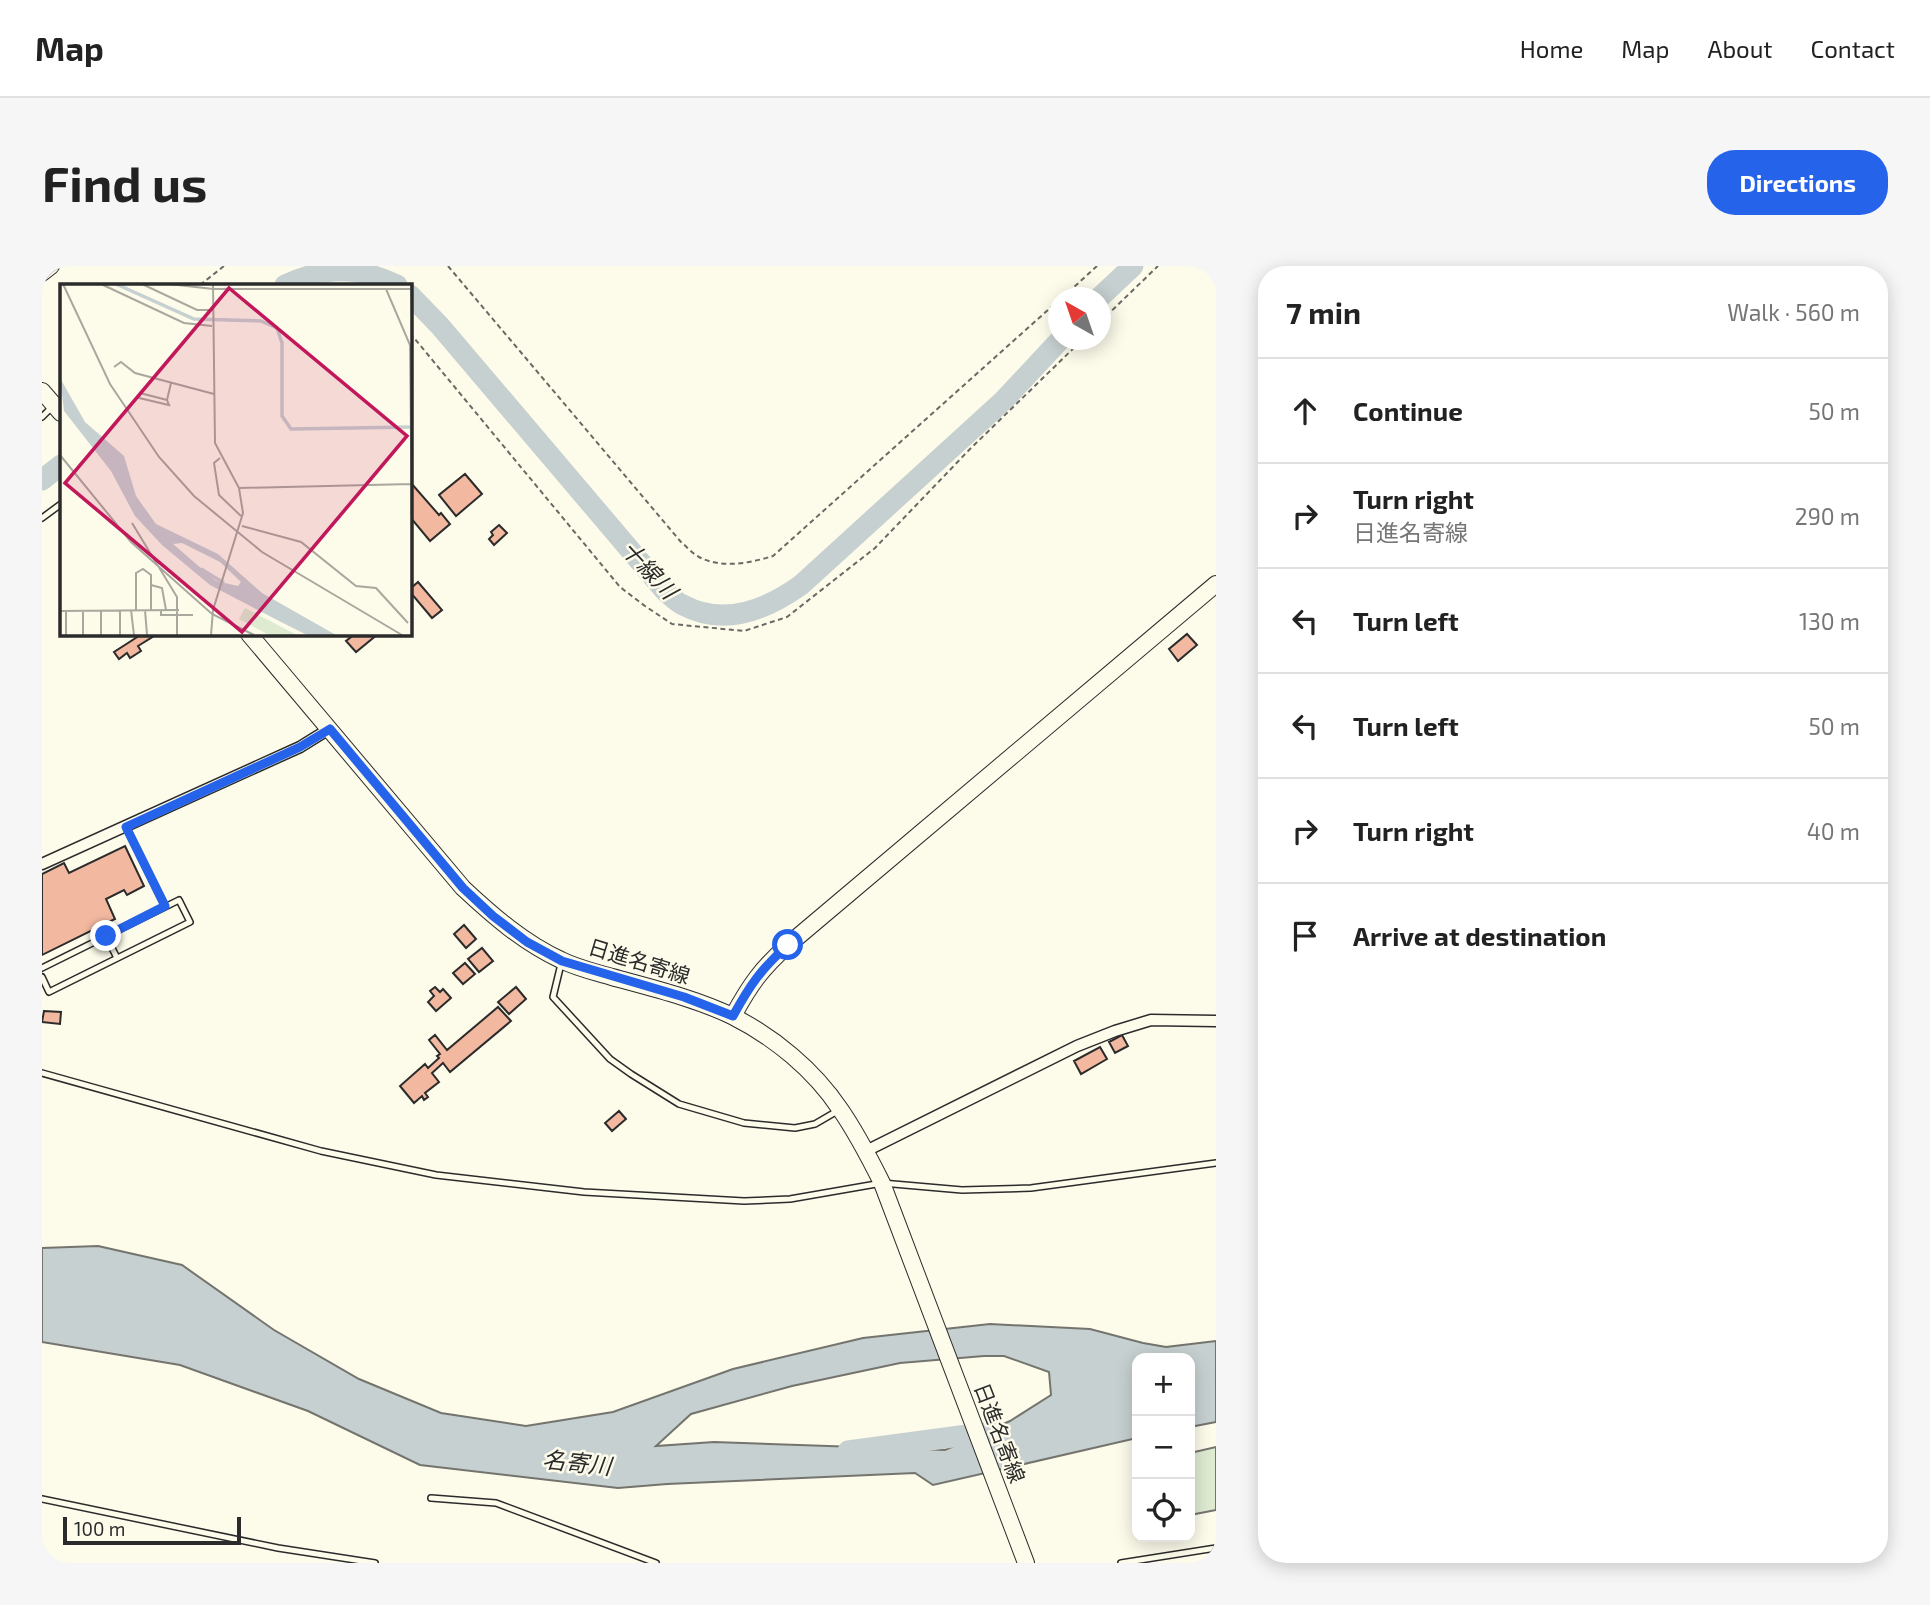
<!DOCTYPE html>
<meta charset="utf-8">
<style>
:root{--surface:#fff;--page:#f6f6f6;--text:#222;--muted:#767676;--line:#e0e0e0;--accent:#2563eb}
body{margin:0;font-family:"Exo 2","Noto Sans JP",sans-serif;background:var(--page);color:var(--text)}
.controls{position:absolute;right:21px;bottom:21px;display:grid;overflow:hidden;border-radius:14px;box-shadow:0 4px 18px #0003}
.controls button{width:63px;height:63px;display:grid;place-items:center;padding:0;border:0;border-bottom:2px solid var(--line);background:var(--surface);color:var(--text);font:35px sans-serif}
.compass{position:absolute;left:1006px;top:21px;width:63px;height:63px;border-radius:50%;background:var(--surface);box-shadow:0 4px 18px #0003;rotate:320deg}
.scale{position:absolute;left:21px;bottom:18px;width:178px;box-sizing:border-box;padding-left:7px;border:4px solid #2b2b2b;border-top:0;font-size:19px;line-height:24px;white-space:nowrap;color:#2b2b2b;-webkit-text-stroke:5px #fdfbea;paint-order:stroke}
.stop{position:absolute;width:21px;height:21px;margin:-16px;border:5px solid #2563eb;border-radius:50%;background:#fff}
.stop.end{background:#2563eb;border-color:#fff;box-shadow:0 2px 7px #0008}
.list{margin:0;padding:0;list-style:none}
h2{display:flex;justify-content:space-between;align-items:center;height:91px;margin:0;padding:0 28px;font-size:30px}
h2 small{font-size:23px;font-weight:400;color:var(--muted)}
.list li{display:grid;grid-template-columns:46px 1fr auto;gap:21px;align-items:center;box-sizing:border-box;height:105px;padding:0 28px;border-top:2px solid var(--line)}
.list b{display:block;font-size:26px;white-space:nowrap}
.list p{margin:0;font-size:23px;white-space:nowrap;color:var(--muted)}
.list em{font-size:23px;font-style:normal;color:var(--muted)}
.icon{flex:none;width:38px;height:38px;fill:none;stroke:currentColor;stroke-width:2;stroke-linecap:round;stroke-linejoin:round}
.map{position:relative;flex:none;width:1174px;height:1297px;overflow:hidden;border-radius:28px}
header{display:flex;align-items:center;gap:42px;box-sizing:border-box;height:98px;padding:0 35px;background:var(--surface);border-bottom:2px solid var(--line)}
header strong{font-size:33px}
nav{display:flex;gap:38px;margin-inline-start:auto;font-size:24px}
.intro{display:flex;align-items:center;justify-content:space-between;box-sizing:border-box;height:168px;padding:0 42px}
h1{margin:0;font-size:49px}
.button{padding:18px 32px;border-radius:28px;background:var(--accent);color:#fff;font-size:24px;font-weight:700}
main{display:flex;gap:42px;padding:0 42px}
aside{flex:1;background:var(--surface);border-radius:28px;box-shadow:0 4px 18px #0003}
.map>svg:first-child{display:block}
.green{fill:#deebd1;stroke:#74746e;stroke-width:2}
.water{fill:#c7d0d0;stroke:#74746e;stroke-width:2;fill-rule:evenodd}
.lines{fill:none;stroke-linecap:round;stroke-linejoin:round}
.river{stroke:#c7d0d0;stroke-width:21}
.building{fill:#f2b8a0;stroke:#2b2b2b;stroke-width:2}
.lane-casing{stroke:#2b2b2b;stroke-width:8}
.street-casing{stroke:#2b2b2b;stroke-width:13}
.secondary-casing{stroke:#2b2b2b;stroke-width:18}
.path{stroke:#6a6964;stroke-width:2;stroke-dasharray:5 3.5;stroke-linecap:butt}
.lane{stroke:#fdfbea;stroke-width:5}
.street{stroke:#fdfbea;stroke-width:10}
.secondary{stroke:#fdfbea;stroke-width:16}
.route{stroke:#2563eb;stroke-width:9}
.labels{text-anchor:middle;stroke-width:5;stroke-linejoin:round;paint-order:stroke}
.street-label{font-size:21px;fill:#2b2b2b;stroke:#fdfbea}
.water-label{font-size:23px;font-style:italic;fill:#2b2b2b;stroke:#fdfbea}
.inset-river{fill:none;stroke:#c7d0d0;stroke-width:3.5}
.inset-road{fill:none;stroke:#a9a89e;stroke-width:2}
.view{fill:#c2185b;fill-opacity:0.15;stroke:#c2185b;stroke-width:3.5}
.inset-edge{fill:none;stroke:#2b2b2b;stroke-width:3.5}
</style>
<header>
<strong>Map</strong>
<nav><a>Home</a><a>Map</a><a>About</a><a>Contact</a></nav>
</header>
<div class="intro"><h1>Find us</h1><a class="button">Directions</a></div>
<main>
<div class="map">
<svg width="1174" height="1297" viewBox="0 0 1174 1297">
<rect width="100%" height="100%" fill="#fdfbea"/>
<path class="green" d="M1174 1181V1244L1148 1249V1187Z"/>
<path class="water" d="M56 980 140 999 232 1064 317 1113 399 1147 484 1160 571 1146 691 1103 821 1072 948 1058 1048 1063 1101 1077 1124 1081 1174 1075V1156L1148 1161V1092H1095V1172L891 1219 873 1207 625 1218 576 1222 378 1199 266 1145 138 1099 0 1076V982ZM942 1090H962L1007 1106 1009 1129 968 1155 903 1184 672 1176 614 1180 649 1148 750 1120 858 1097Z"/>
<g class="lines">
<path class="river" d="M243 19C285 0 314 0 355 19
M368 29 398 60 623 325C629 330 634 336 641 339 682 361 724 344 759 319L962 134 1018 74
M1057 32 1091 0
M0 214 19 199
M806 1185 955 1165"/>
</g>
<path class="building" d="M423 208 440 228 414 250 397 229Z
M369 217 397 249 399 247 408 258 388 275 368 251V218Z
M457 259 465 267 452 279 447 273 451 269 449 266Z
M376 316 400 344 390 352 368 326V323Z
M100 368H110L112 370 96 380 99 385 88 392 85 387 77 393 72 386Z
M313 368H336L314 386 304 375Z
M1145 368 1155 379 1136 395 1127 383Z
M83 580 102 620 85 629 82 624 64 633 73 653 0 689V608L22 597 27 607Z
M422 659 434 673 424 682 412 668Z
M440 682 451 695 437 706 426 693Z
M423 697 433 708 421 718 411 707Z
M393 721 398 726 401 723 409 732 394 745 386 736 392 730 388 725Z
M474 721 484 733 467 748 456 736Z
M456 741 469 755 408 806 401 797 390 807 397 816 383 827 386 831 382 834 380 830 372 837 358 820 383 798 386 802 397 792 395 790 398 788 387 774 393 769 405 784Z
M2 745 19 746 18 758 0 756Z
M1080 769 1086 780 1073 787 1067 776Z
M1058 781 1065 793 1039 808 1032 795Z
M577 845 584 853 570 865 563 857Z"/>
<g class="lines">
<defs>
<path id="lane" d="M0 151 10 141
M0 252 19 238
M84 561 123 640
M64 670 75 692
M519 698 511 731 568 793 589 808 637 838 702 857 753 862 773 858 797 844
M0 702 137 634 148 656 7 726 0 711
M0 807 279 885 394 909 542 926 702 935 748 933 840 917 920 924 989 922 1174 897
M389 1232 454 1237 614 1297
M0 1233 236 1282 333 1297
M1079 1297 1174 1282"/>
<path id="street" d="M0 598 258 481 287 463
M824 885 1035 780 1073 765 1109 754 1174 755"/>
<path id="secondary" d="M0 7 9 0
M0 125 19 147
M207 368 421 622C451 650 482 677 519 694 535 702 553 706 570 711 610 722 652 732 690 750 732 771 772 804 798 843 814 866 827 891 840 917L984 1297
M691 750C708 719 719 703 746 679L1174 318"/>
</defs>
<use href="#lane" class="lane-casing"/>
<use href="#street" class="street-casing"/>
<use href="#secondary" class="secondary-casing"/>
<path class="path" d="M406 0 639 276C645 281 651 288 657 291 680 303 708 297 731 290L1016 35
M158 19 182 0
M287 19H295
M1020 32 1055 0
M1058 56 1116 0
M368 67 578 321 603 340 630 358 702 365 745 351 833 282 928 183 1040 74"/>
<use href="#lane" class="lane"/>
<use href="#street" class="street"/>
<use href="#secondary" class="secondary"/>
</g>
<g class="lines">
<path class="route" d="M64 670 123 640 84 561 258 481 288 463 421 622 451 650 485 676 520 695 642 731 691 750C708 719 719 703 746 679"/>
</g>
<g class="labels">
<g class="street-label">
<text transform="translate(597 696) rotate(17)" y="7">日進名寄線</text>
<text transform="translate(957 1167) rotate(69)" y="7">日進名寄線</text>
</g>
<g class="water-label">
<text transform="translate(607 304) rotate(47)" y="8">十線川</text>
<text transform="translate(535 1197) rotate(6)" y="8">名寄川</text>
</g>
</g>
<g transform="translate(18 18)">
<rect width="352" height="352" fill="#fdfbea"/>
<path d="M185 324 237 351H209L179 335Z" fill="#deebd1"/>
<path d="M0 94 25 138 64 172 76 212 96 240 158 270 202 309 276 351H247L221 338 150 301 102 261 75 232 51 187 4 127ZM122 259 160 278 181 298 178 302 156 297 113 260Z" fill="#c7d0d0" fill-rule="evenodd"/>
<path class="inset-river" d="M56 0 134 35 201 37 217 44 222 59V132L231 145 352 143M141 285 164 299"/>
<path class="inset-road" d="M3 0 50 100 99 173 134 212 202 268 342 351M41 0 124 39 152 42M82 0 137 26H154M109 0 153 5H352M351 0 352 25M326 5 350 61 352 239M54 83 61 78 75 89 154 110M107 116 109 121 79 114 80 109 107 116 111 99M0 171 71 258 152 330 194 351M160 174 154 179 159 211 181 232M179 204 351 200M72 239 117 313V351M182 242 241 258 296 302 316 304 348 339M91 301 102 304 106 326M71 326 74 351M76 326V289L83 285 91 291V326M85 326 87 351M101 326V331H133M0 327 119 326M6 327V351M23 327V351M41 327V351M60 351V326M151 351 153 326 183 229 179 204 155 159 153 0"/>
<path class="view" d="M169 4 347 152 182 348 5 199Z"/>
<rect width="352" height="352" class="inset-edge"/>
</g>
</svg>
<div class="controls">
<button>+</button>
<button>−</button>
<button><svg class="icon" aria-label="locate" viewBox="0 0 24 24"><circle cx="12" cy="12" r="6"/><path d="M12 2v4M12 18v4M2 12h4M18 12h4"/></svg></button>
</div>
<svg class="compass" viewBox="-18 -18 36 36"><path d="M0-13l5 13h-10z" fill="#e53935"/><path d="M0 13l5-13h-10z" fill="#767676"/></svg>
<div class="scale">100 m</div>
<div class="stop" style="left:746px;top:679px"></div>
<div class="stop end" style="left:64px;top:670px"></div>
</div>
<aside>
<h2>7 min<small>Walk · 560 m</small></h2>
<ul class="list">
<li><svg class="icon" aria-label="ahead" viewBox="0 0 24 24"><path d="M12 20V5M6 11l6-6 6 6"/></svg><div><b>Continue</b></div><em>50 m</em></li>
<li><svg class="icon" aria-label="right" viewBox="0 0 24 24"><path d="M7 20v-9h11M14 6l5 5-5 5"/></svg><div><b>Turn right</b><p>日進名寄線</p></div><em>290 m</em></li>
<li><svg class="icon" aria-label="left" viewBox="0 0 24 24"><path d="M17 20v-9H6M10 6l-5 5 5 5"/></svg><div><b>Turn left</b></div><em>130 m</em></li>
<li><svg class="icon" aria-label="left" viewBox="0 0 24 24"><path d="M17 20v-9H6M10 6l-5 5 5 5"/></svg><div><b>Turn left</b></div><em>50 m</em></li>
<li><svg class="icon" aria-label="right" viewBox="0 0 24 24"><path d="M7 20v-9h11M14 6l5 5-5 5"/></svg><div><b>Turn right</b></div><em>40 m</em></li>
<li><svg class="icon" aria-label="arrive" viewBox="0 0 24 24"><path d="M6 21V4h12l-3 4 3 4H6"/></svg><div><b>Arrive at destination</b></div></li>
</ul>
</aside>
</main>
